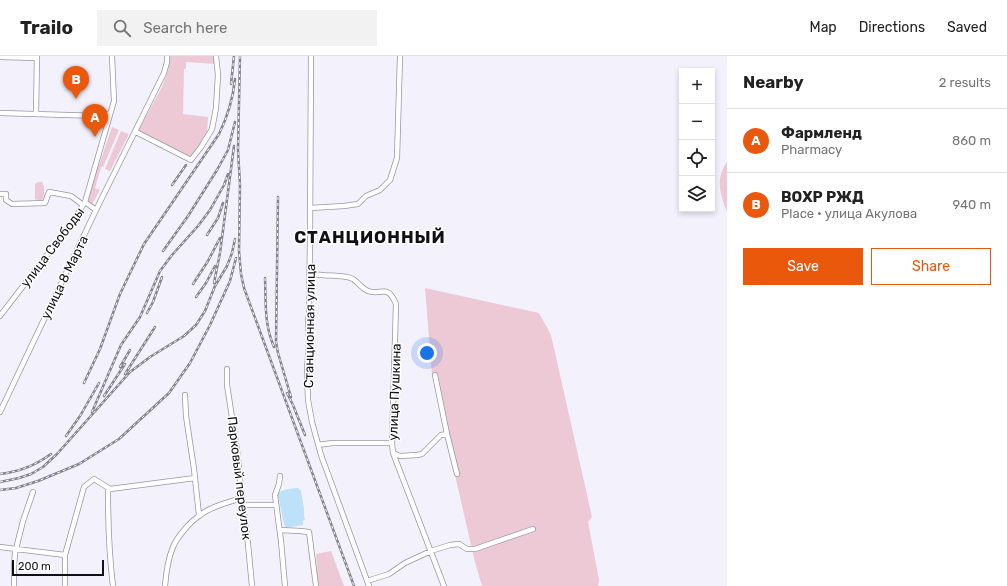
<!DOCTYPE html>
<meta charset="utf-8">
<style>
:root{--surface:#fff;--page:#f2f2f2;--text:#222;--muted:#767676;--line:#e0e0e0;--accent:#ea580c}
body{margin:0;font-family:Rubik,sans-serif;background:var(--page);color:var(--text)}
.controls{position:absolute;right:12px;top:12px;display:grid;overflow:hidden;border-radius:0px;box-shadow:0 2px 6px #0003}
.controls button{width:36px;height:36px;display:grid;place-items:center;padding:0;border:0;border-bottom:1px solid var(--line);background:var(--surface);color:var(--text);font:20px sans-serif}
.scale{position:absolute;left:12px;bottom:10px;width:92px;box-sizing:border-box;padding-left:4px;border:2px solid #111017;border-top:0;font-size:11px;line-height:14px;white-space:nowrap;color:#111017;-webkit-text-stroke:3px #fff;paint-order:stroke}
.you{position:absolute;left:427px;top:297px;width:14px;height:14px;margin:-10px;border:3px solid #fff;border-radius:50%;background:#1a73e8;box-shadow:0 0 0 6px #1a73e833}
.badge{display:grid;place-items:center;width:26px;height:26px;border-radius:50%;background:var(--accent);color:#fff;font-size:13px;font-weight:700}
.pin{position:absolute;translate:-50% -33px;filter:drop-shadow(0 1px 2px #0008)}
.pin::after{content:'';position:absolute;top:21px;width:14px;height:12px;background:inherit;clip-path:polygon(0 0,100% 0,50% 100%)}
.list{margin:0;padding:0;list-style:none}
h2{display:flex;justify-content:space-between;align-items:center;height:52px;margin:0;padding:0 16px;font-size:17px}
h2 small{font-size:13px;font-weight:400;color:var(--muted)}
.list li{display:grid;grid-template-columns:26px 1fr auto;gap:12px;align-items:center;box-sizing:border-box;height:64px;padding:0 16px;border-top:1px solid var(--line)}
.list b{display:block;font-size:15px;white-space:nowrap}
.list p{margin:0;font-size:13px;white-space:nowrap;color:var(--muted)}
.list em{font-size:13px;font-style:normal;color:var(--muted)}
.actions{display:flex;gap:8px;padding:12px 16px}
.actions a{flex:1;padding:9px 0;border:1px solid var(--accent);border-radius:0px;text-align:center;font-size:14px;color:var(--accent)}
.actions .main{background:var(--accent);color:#fff}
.icon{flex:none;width:22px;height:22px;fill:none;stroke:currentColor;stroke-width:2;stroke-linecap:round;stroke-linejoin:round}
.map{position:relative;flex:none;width:727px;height:530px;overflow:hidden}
header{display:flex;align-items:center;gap:24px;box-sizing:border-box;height:56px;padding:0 20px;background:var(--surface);border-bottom:1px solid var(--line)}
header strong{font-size:19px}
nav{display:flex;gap:22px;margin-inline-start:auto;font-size:14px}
.search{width:280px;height:36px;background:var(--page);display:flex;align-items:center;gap:10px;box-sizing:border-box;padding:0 14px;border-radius:0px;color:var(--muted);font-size:15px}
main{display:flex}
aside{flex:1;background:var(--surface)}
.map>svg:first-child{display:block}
.green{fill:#edc8d5}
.water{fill:#bce1f8}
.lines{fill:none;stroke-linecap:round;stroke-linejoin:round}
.minor-casing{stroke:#9995a7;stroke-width:6}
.minor{stroke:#fff;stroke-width:4.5}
.rail-casing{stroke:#84838c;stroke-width:2.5}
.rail{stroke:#fff;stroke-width:1;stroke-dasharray:3;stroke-linecap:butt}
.labels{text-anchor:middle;stroke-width:3;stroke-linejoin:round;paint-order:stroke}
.street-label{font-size:13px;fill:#111017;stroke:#fff}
.district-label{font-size:17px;font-weight:bold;letter-spacing:1px;fill:#111017;stroke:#fff}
</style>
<header>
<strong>Trailo</strong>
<div class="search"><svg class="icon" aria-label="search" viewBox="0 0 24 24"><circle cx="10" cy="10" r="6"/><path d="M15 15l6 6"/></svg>Search here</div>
<nav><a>Map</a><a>Directions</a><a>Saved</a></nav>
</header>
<main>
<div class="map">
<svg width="727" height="530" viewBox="0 0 727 530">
<rect width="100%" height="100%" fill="#f3f1fc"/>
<path class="green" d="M168 0H215V8L186 6V13H184L183 58 208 61 207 78 190 102 138 75 162 31 169 12 167 11Z
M112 71 119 74 103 111H101L95 132 100 134 92 148 87 145 97 109H99Z
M121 75 129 78 110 115 105 113Z
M727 106V156C720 138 715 123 727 106Z
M38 126H42C45 130 45 140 42 144H37L35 143V128Z
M425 232 539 257 551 279 592 461 588 466 599 524 598 530H482L475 506 432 319Z
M331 495 344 530H318L316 498Z"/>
<path class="water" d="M295 432H298L301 435 304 453V460L305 463 303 465V469L286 472 284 468 278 439 279 436 284 434Z"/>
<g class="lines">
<defs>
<path id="minor" d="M311 0 310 180 309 259 308 264 309 284 307 315 308 344 312 366 321 399 369 530
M0 1 37 2
M0 57 101 60 106 59 110 57
M36 58 37 0
M136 76 191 104 201 91 212 73 216 52 218 19 216 0
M0 138H6V144L12 148 45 147 49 136 71 140 83 149
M85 146 96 154
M310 152 344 150 358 148 366 140 380 134 390 124 397 102 400 0
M309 217C313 218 318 219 322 219 330 220 346 219 353 223 359 227 361 232 368 235 382 240 387 227 396 248L392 387 393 397 444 530
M0 260 71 168 85 146 114 45 112 0
M227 313V329L237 394 242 442 248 488 252 530
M435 319 447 378 457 418
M185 339 186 360 194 413 199 459
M0 356 96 154 164 17 167 6V0
M318 389 332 387H392
M393 397 400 400 417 399 422 398 441 379 447 378
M280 420 279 428 275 439 281 485 285 530
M110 433 108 435C108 467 109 498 113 530
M110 433 195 422
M243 449H276
M280 474 300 475 309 476 316 530
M0 491 65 499
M367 525 389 518 405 507 431 495 450 489 459 488 467 493H475L533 473
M14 530V511L15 497 23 465 33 436
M65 530V499L84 431 94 423 110 433
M165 530C166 517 168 503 173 491 177 481 190 466 199 460 209 451 229 446 242 442"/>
</defs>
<use href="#minor" class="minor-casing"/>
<use href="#minor" class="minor"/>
<defs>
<path id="rail" d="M240 0 238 94 240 129 239 195 241 218 244 232 354 530
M231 28 234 0
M172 129 186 109
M278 141 276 286 278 297 291 341
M207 179 218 162 223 147
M163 195 188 160 217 114 228 94 235 66
M265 222C266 247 264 268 274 291
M214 227 220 197 234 90
M193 228 208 205 220 182
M196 241 206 227 215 210
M147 257 153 246 162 221
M120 311 130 294
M125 318 155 271
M84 327 100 293 120 238 144 188 219 78C228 60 233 42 235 23
M287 337 293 349 305 379
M104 340 125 308
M92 356 121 289 140 261 160 215 172 199 198 170 210 154 224 129 228 118
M66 380 80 360 99 327
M0 418C18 416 36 409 51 398
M0 426 19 422 31 418 43 411 57 398 130 316 150 301 184 280 196 269 205 255 215 230 227 210 232 197 235 183
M0 434 16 432 38 425 79 408 119 383 169 337 190 307 210 269 230 225 236 202"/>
</defs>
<use href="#rail" class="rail-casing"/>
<use href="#rail" class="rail"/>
</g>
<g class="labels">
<g class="street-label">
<text transform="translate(52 191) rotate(-53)" y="5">улица Свободы</text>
<text transform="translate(64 221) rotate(-64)" y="5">улица 8 Марта</text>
<text transform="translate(309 270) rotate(-89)" y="5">Станционная улица</text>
<text transform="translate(394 336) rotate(-88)" y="5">улица Пушкина</text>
<text transform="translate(240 422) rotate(83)" y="5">Парковый переулок</text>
</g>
<g class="district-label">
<text x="370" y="187">СТАНЦИОННЫЙ</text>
</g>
</g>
</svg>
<div class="controls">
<button>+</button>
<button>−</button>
<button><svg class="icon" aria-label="locate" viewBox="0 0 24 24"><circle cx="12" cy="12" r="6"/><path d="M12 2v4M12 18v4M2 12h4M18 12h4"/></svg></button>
<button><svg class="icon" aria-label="layers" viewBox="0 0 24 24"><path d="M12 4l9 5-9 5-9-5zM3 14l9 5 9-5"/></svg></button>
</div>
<div class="scale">200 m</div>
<div class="you"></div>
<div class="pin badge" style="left:95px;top:81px">A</div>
<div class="pin badge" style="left:76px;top:43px">B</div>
</div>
<aside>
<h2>Nearby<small>2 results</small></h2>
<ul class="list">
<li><span class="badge">A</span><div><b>Фармленд</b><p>Pharmacy</p></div><em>860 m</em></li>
<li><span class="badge">B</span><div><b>ВОХР РЖД</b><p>Place · улица Акулова</p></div><em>940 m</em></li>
</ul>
<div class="actions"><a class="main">Save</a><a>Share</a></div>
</aside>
</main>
